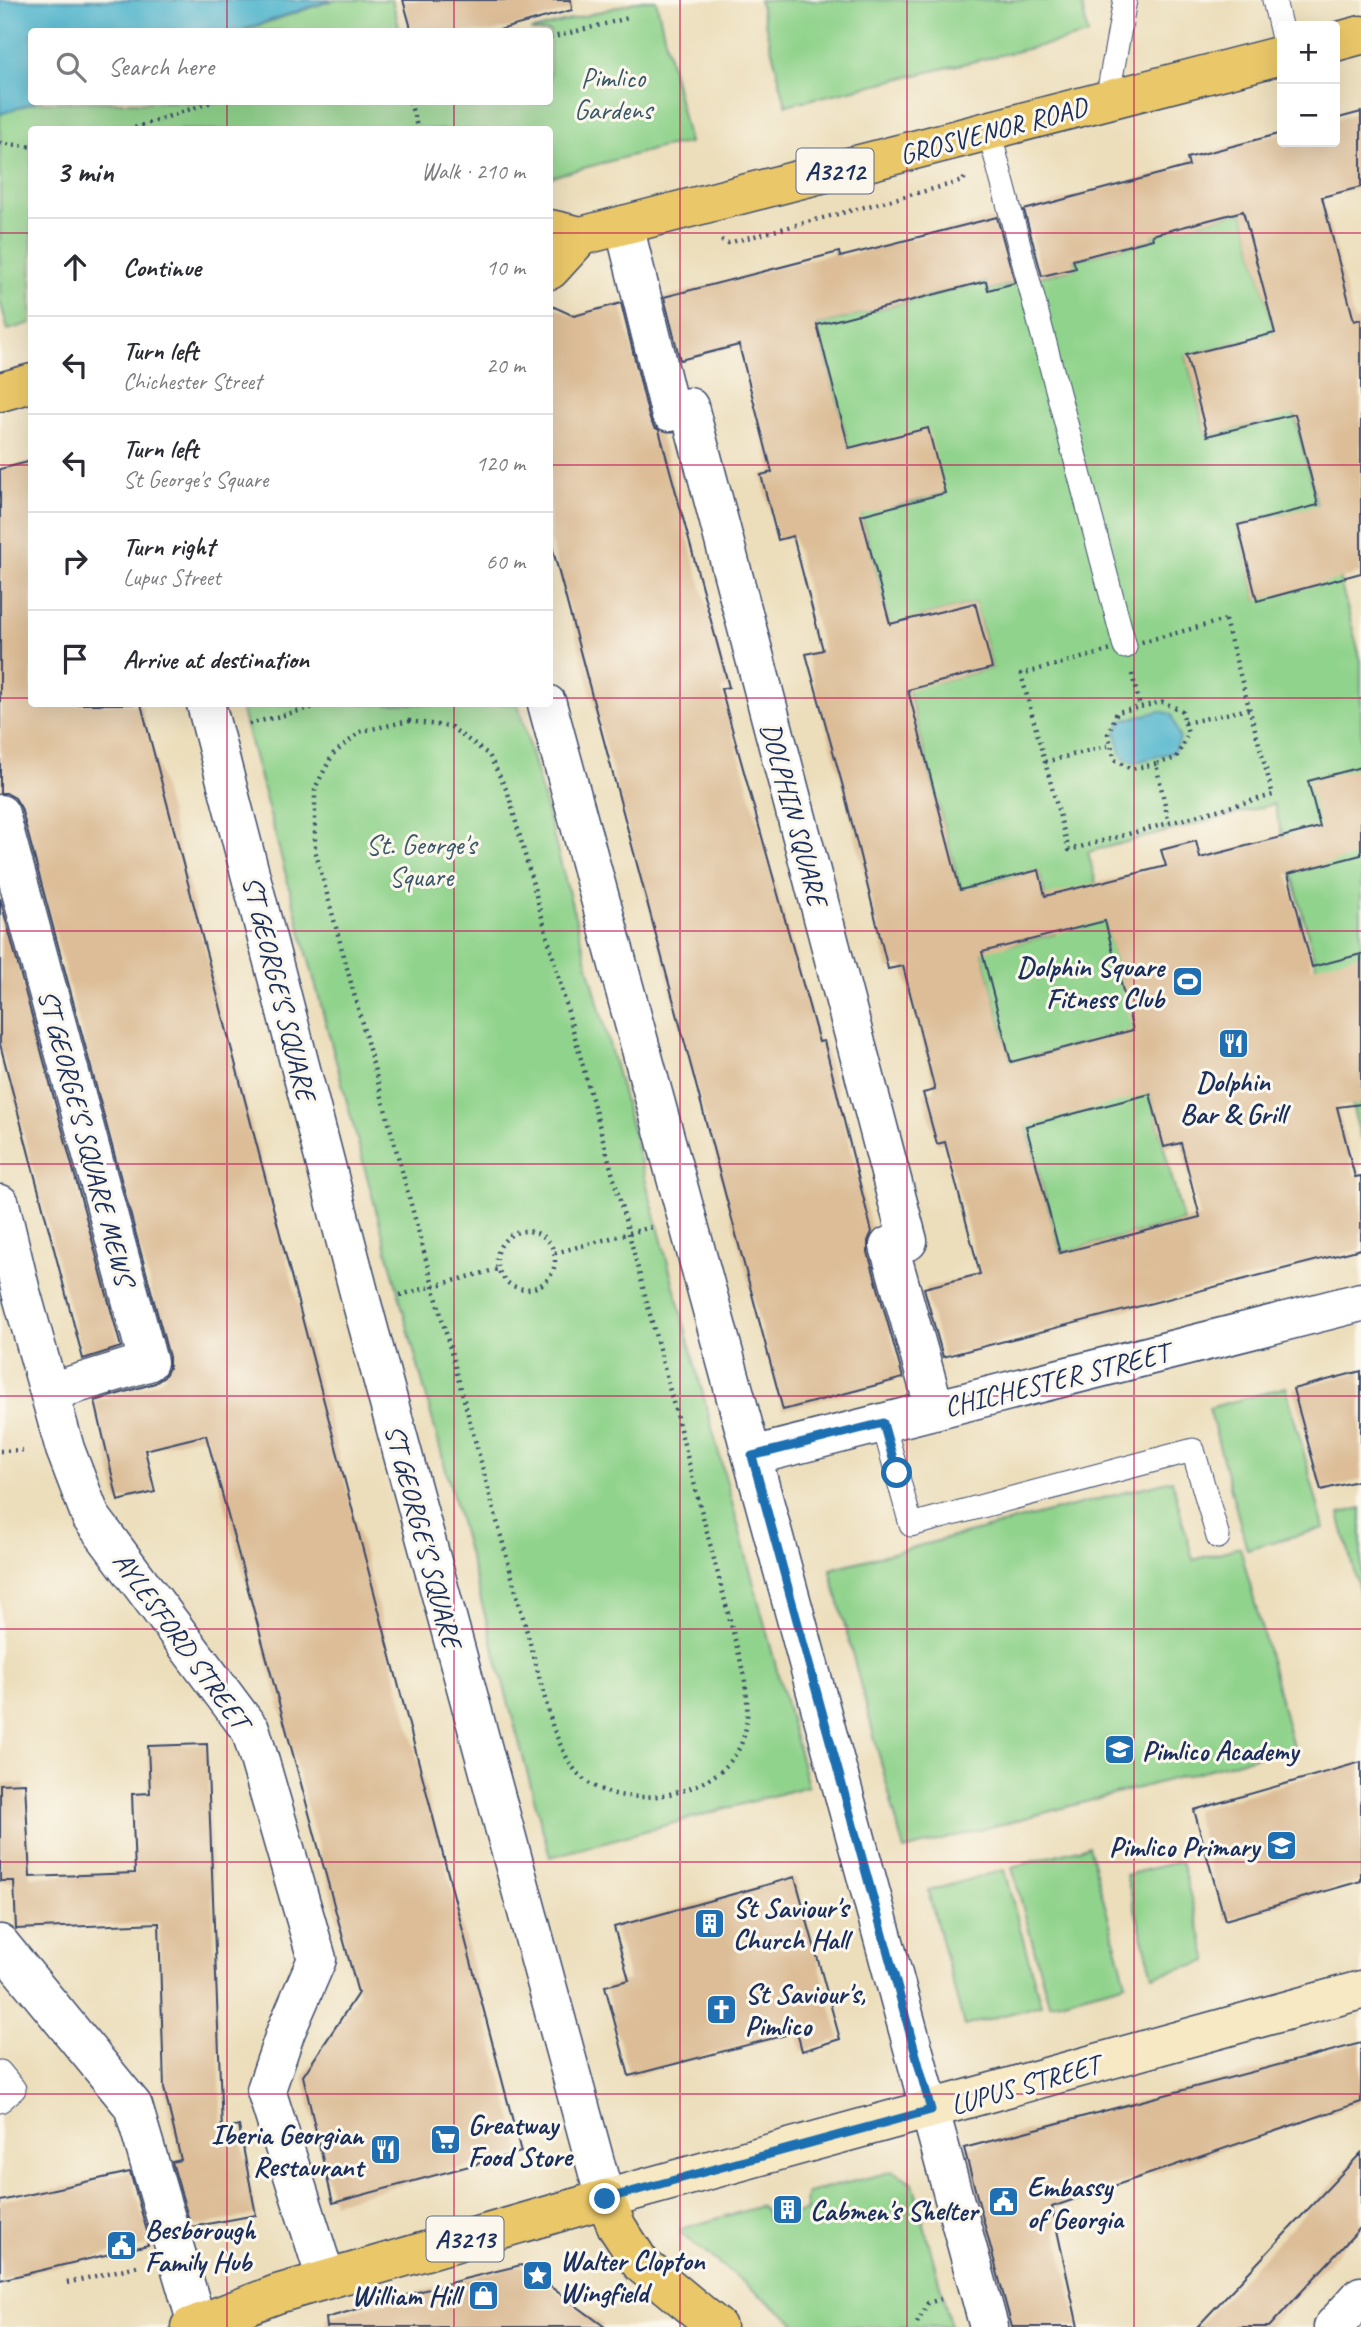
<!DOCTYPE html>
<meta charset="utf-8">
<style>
:root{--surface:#fff;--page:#f7f7f7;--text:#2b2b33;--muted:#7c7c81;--line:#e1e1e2}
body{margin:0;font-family:Caveat,sans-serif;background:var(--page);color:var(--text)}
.controls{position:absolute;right:21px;top:21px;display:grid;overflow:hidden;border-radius:7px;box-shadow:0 7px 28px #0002}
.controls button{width:63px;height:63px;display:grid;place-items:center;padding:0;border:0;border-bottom:2px solid var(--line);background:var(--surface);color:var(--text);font:35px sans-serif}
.stop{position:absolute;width:21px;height:21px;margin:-16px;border:5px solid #1f6fb2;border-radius:50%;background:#fff}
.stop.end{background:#1f6fb2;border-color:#fff;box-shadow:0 2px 7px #0008}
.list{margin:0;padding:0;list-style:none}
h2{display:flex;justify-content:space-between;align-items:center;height:91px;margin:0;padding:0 28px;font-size:30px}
h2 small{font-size:23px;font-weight:400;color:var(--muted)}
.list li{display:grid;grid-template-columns:46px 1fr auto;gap:21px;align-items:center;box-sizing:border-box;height:98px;padding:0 28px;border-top:2px solid var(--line)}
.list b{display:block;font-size:26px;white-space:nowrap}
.list p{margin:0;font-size:23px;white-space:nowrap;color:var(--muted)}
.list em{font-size:23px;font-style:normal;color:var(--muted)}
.icon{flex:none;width:38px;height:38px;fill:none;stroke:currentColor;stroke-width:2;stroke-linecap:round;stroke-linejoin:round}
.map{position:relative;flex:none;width:1361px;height:2327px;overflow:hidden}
.search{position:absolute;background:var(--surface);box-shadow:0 7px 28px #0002;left:28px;top:28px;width:525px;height:77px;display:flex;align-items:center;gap:18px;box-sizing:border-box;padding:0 24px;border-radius:7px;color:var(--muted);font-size:26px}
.panel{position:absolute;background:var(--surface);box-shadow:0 7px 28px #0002;left:28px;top:126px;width:525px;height:581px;border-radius:7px}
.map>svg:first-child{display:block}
.green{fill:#90d38c;stroke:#568175;stroke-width:2}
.water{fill:#4fb5cd;stroke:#357296;stroke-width:2}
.building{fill:#dcbd97;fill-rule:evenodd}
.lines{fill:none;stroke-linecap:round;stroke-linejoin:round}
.lane-casing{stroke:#3a496c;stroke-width:25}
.street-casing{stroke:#3a496c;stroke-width:41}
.secondary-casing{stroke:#3a496c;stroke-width:41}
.primary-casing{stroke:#3a496c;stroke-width:41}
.highway-casing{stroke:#3a496c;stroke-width:41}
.path{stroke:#3a496c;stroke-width:4.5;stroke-dasharray:2 5;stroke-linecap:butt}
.lane{stroke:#fff;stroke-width:23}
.street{stroke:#fff;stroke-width:38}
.secondary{stroke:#f7e9c3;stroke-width:38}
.primary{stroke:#eac769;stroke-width:38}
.highway{stroke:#eac769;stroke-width:38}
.route{stroke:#1f6fb2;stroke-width:9}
.grid{fill:none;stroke:#c2185b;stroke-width:2;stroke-opacity:0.55}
.labels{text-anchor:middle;stroke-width:6;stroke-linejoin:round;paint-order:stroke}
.shield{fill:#fbf7ec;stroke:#5e6b89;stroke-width:2}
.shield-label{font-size:26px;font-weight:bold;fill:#1b2f5e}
.park-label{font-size:28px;fill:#38586a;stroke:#fbf7ec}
.street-label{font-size:28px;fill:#1b2f5e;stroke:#fbf7ec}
.poi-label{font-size:28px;font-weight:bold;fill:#1b2f5e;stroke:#fbf7ec;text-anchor:start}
</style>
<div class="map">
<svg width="1361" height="2327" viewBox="0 0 1361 2327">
<rect width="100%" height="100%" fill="#fbf7ec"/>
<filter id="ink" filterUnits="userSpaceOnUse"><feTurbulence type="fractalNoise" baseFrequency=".0143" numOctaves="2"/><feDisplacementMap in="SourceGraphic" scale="14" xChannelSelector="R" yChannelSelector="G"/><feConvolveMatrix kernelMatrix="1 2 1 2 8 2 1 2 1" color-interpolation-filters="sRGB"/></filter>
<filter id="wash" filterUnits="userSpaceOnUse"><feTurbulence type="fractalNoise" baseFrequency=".00686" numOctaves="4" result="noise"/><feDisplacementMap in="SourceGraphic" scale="28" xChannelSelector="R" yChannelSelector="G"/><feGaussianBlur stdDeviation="1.57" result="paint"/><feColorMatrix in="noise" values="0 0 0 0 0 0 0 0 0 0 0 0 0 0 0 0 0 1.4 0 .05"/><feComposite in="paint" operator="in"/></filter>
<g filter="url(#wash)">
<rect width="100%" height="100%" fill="#ecdebb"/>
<path class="green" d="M334 0H392L400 31H242Z
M642 0H656L689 143 663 147 550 177V130H32L31 323 8 330 0 301V114L37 102H550V32L530 31Z
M759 0H1081L1088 35 786 105Z
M1243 211 1278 343 1241 341 1186 356 1207 436 1263 422 1291 402 1321 518 1285 513 1238 525 1257 600 1335 561 1361 661V1140L1274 804 1088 852 1183 1221 1060 1253 1024 1118 1084 1043 1035 1056 1013 1071 979 941 1008 945 1055 934 1039 871 988 883 963 900 906 682H937L992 668 975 603 920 617 893 637 859 507H893L945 493 852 460 817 325 986 281 989 290 1075 268 1073 260 1153 239 1152 234Z
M240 704H518L808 1786 550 1857Z
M1286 1387 1324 1528 1247 1549 1209 1408Z
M1172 1480 1193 1560 1240 1547 1293 1747 904 1850 830 1569Z
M1361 1508V1598L1339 1514Z
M1089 1846 1126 1983 1049 2004 1012 1867Z
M1181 1861 1208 1961 1153 1976 1126 1875Z
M1004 1870 1041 2005 964 2026 928 1891Z
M894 2171 913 2183 951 2327H801L681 2234V2229L761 2206 766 2210 769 2221 807 2211 805 2200 807 2193Z"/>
<path class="water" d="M0 0H331L239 31 32 32V102H36L0 114Z
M1160 711 1171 714 1180 739 1173 752 1133 763 1122 756 1116 733 1121 721Z"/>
<g id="blocks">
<path class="building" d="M403 0H571L572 10 492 32H412Z
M1361 112V187L1322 197 1354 321 1361 319V573L1257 601 1238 525 1318 505 1295 414 1207 436 1186 355 1275 333 1243 211 1152 235 1153 239 1073 260 1076 268 1042 276 1024 210 1189 166 1187 158 1282 133V142H1335V119Z
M997 217 1015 283 988 290 986 281 817 325 849 448 928 428 945 493 861 515 890 624 975 603 992 668 908 690 960 890 1039 870 1045 896 1166 866 1161 850 1196 841 1200 858 1320 827 1308 781 1361 767V855L1288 874 1312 967 1361 954V1104L1337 1107 1355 1177 1361 1176V1249L943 1357 924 1288 980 1274 945 1142 937 1144 923 1093 935 1090 903 966 888 969 843 787 806 654 823 650 793 536 778 540 761 475 772 472 739 345 680 360 664 297 839 252 840 257ZM1105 921 1133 1030 1011 1062 982 952ZM1150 1094 1164 1147 1181 1143 1200 1217 1060 1253 1026 1126Z
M621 303 649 417 654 427 659 430 729 687 721 689 819 1042 824 1041 872 1232 868 1241V1252L903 1378 783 1410 550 539V305L574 316Z
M32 461V704H141L521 2152 333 2203 303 2076 358 1993 206 1435 145 1450 155 1492 118 1501 95 1401 155 1383 164 1377 169 1368V1357L21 808 15 798 6 793H0V469Z
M0 898 121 1347 83 1359 0 1044Z
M1361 1371V1480L1321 1490 1293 1389Z
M207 1744 222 2130 239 2126 256 2215 191 2227 172 2162 181 2160 164 2088 159 1923 16 1929 14 1881H0V1784L25 1783 30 1877 135 1873 132 1794 150 1793 148 1746Z
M1361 1762V1881L1225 1920 1194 1810Z
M795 1877 840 2039 802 2051 797 2032 629 2076 605 1986 629 1980 614 1927Z
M1361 2043V2102L1052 2207 1078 2327H1012L964 2148Z
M1361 2153V2227L1269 2327H1197Z
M130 2172 148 2235H146L148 2245 0 2280V2201Z
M521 2265 605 2327H327L326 2318 464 2279Z"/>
</g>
</g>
<g filter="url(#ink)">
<use href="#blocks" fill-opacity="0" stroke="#3a496c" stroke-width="2"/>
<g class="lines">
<defs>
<path id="lane" d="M1274 0 1282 34
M1107 100 1125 0
M989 131 1125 647
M883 1423 911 1525 1193 1450 1218 1537
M0 2072 14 2089 0 2101"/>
<path id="street" d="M624 225 670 412 689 407 908 1241 889 1246 935 1410
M206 704 362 1304 605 2199
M547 704 989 2327
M0 814 148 1362 50 1392
M0 1204 21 1292 65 1449 91 1517 251 1731 317 1959 286 2031 266 2090 326 2279
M752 1456 1361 1302
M0 1944 133 2106 197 2324
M1333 2327 1361 2296"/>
<path id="secondary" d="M605 2199 1361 1990"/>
<path id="primary" d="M190 2327 277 2294 605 2199 617 2227 641 2264 717 2327"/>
<path id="highway" d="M1335 42 1361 35
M550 229 581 236 1282 55
M550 270 581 236
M0 392 32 383"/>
</defs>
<use href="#lane" class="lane-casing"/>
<use href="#street" class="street-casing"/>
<use href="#secondary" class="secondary-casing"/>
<use href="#primary" class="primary-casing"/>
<use href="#highway" class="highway-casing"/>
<path class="path" d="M550 38 628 18
M410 102 418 130
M128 130 212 102
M0 143 32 147
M721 240 728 243 963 181 966 175
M1225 620 1273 795 1069 850 1021 674Z
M1132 674 1140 707
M409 721 451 727 489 755 508 793 629 1234 744 1674C748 1699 751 1729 737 1752 711 1796 628 1811 587 1782 569 1768 562 1748 553 1728L315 850V788L333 754 362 731Z
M1185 723 1249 709
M249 724 326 704
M1045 762 1111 745
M1156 764 1131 769 1115 760 1108 734 1117 712 1163 702 1182 711 1188 734 1176 758 1156 764 1169 823
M497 1260a29 29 0 1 1 58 0a29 29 0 1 1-58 0Z
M555 1253 652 1227
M400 1295 498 1269
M0 1451 25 1450
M67 2283 141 2265
M917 2323 928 2303 941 2299"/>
<use href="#lane" class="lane"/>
<use href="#street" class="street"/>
<use href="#secondary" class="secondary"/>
<use href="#primary" class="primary"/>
<use href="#highway" class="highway"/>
</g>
</g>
<g class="lines" filter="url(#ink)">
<path class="route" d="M605 2199 931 2110 752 1456 883 1423 897 1473"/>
</g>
<path class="grid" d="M227 0V32M454 0V32M680 0V2327M907 0V2327M1134 0V2327M227 102V130M454 102V130M0 233H32M550 233H1361M0 465H32M550 465H1361M0 698H32M550 698H1361M227 704V2327M454 704V2327M0 931H1361M0 1164H1361M0 1396H1361M0 1629H1361M0 1862H1361M0 2094H1361"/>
<defs>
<symbol id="stadium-square" viewBox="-11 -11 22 22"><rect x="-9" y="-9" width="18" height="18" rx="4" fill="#1f6fb2" stroke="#fbf7ec"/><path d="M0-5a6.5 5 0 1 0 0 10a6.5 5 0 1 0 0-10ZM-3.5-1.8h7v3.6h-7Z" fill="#fff"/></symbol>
<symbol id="restaurant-square" viewBox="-11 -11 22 22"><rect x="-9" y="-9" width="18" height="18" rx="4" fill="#1f6fb2" stroke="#fbf7ec"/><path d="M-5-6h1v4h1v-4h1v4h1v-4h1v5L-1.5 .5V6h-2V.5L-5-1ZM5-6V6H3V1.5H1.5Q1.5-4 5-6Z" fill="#fff"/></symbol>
<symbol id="school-square" viewBox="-11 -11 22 22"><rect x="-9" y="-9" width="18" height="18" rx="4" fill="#1f6fb2" stroke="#fbf7ec"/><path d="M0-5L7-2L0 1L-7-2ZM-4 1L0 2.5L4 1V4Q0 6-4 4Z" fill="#fff"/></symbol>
<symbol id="building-square" viewBox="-11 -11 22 22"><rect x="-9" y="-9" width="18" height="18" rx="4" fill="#1f6fb2" stroke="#fbf7ec"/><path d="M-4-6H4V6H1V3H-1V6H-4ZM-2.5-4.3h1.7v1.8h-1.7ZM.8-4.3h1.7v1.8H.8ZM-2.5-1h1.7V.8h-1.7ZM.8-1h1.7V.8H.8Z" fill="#fff"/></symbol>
<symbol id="church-square" viewBox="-11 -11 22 22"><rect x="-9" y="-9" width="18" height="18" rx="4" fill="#1f6fb2" stroke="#fbf7ec"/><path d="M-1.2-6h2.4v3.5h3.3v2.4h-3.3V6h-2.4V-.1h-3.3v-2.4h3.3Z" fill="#fff"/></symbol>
<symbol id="supermarket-square" viewBox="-11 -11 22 22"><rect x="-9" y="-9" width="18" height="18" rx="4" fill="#1f6fb2" stroke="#fbf7ec"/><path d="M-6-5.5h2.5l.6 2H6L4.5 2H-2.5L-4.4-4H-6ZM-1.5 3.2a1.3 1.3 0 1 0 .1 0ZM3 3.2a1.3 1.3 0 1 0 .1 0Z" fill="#fff"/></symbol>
<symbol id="civic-square" viewBox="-11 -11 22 22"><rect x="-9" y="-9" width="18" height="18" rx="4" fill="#1f6fb2" stroke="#fbf7ec"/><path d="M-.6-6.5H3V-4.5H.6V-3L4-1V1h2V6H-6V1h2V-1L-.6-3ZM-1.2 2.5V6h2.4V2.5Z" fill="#fff"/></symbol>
<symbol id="sight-square" viewBox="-11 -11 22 22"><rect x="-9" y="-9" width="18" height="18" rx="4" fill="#1f6fb2" stroke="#fbf7ec"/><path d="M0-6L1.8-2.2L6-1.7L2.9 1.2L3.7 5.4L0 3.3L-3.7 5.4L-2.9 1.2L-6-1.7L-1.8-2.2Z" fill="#fff"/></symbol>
<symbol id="shop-square" viewBox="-11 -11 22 22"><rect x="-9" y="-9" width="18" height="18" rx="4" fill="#1f6fb2" stroke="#fbf7ec"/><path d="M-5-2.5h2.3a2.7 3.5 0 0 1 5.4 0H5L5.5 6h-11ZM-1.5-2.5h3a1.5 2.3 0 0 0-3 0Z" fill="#fff"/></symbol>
</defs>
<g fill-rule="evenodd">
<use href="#stadium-square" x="1170" y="964" width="35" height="35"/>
<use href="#restaurant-square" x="1216" y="1026" width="35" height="35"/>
<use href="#school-square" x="1102" y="1732" width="35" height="35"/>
<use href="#school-square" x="1264" y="1828" width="35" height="35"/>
<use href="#building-square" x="692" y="1906" width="35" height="35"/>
<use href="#church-square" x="704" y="1992" width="35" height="35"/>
<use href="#supermarket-square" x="428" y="2122" width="35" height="35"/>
<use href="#restaurant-square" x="368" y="2132" width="35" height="35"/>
<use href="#civic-square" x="986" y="2184" width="35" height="35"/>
<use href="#building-square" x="770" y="2192" width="35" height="35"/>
<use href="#civic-square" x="104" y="2228" width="35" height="35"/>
<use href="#sight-square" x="520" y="2258" width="35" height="35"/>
<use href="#shop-square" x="466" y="2278" width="35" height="35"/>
</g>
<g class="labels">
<g class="shield">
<rect x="796.5" y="148.5" width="77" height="45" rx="5"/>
<rect x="426.5" y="2216.5" width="77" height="45" rx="5"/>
</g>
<g class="shield-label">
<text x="835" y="180">A3212</text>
<text x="465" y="2248">A3213</text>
</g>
<g class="park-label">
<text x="613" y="87">Pimlico<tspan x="613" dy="32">Gardens</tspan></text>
<text x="421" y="854">St. George's<tspan x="421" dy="32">Square</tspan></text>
</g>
<g class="street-label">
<text transform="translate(993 130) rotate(-15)" y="10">GROSVENOR ROAD</text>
<text transform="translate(795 814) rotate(75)" y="10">DOLPHIN SQUARE</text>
<text transform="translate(280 988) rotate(76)" y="10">ST GEORGE'S SQUARE</text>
<text transform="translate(87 1137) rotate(75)" y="10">ST GEORGE'S SQUARE MEWS</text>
<text transform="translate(1056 1379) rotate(-14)" y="10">CHICHESTER STREET</text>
<text transform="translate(424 1536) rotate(75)" y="10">ST GEORGE'S SQUARE</text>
<text transform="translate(182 1640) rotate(54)" y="10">AYLESFORD STREET</text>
<text transform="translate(1025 2084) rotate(-16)" y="10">LUPUS STREET</text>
</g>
<g class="poi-label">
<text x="1164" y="976" text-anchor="end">Dolphin Square<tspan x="1164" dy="32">Fitness Club</tspan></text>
<text x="1233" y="1091" text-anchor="middle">Dolphin<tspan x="1233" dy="32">Bar &amp; Grill</tspan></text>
<text x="1142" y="1760">Pimlico Academy</text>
<text x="1259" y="1856" text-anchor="end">Pimlico Primary</text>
<text x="733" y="1917">St Saviour's<tspan x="733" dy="32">Church Hall</tspan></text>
<text x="745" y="2003">St Saviour's,<tspan x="745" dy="32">Pimlico</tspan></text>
<text x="468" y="2134">Greatway<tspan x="468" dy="32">Food Store</tspan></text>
<text x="363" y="2144" text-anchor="end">Iberia Georgian<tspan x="363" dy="32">Restaurant</tspan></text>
<text x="1027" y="2196">Embassy<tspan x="1027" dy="32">of Georgia</tspan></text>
<text x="810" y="2220">Cabmen's Shelter</text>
<text x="145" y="2239">Besborough<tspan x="145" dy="32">Family Hub</tspan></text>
<text x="560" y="2270">Walter Clopton<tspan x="560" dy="32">Wingfield</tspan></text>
<text x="460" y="2305" text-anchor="end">William Hill</text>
</g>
</g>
</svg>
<div class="controls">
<button>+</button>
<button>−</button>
</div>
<div class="stop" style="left:897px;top:1473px"></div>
<div class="stop end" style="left:605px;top:2199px"></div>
<div class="search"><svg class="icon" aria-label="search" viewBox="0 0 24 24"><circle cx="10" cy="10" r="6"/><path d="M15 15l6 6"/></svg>Search here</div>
<section class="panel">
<h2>3 min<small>Walk · 210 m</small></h2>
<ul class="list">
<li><svg class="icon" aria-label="ahead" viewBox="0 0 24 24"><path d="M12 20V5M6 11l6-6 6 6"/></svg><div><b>Continue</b></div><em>10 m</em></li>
<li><svg class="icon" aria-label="left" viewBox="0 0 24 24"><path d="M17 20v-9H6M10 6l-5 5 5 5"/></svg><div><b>Turn left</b><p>Chichester Street</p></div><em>20 m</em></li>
<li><svg class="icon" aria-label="left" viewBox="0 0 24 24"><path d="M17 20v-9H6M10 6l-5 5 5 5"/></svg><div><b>Turn left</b><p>St George's Square</p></div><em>120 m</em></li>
<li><svg class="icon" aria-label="right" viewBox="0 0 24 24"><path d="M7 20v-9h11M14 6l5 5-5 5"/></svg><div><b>Turn right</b><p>Lupus Street</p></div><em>60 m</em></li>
<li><svg class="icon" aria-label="arrive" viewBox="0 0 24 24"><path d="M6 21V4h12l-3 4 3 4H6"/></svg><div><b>Arrive at destination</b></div></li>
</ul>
</section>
</div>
